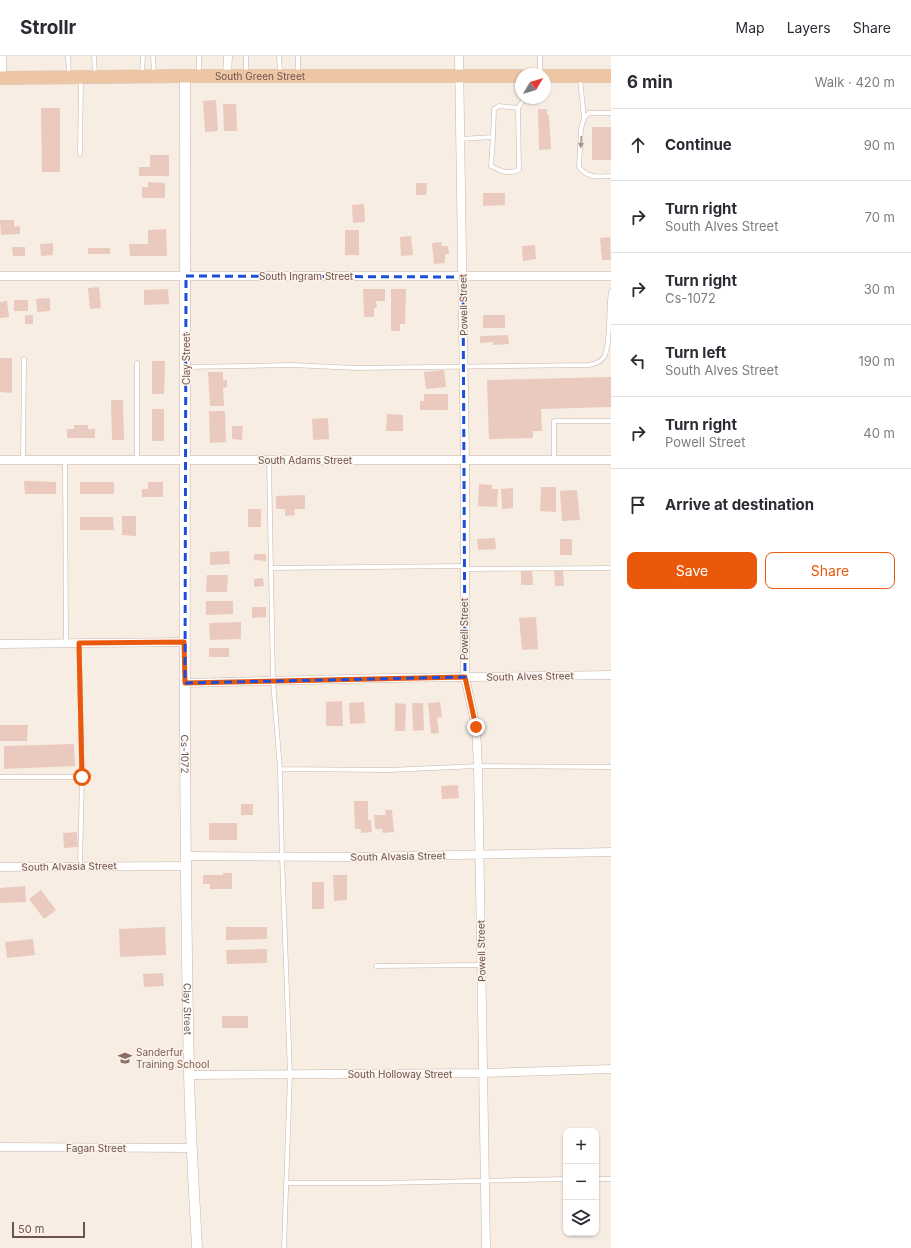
<!DOCTYPE html>
<meta charset="utf-8">
<style>
:root{--surface:#fff;--page:#f7f7f7;--text:#2b2b33;--muted:#7c7c81;--line:#e1e1e2;--accent:#ea580c}
body{margin:0;font-family:Inter,sans-serif;background:var(--page);color:var(--text)}
.controls{position:absolute;right:12px;bottom:12px;display:grid;overflow:hidden;border-radius:8px;box-shadow:0 1px 3px #0004}
.controls button{width:36px;height:36px;display:grid;place-items:center;padding:0;border:0;border-bottom:1px solid var(--line);background:var(--surface);color:var(--text);font:20px sans-serif}
.compass{position:absolute;left:515px;top:12px;width:36px;height:36px;border-radius:50%;background:var(--surface);box-shadow:0 1px 3px #0004;rotate:52deg}
.scale{position:absolute;left:12px;bottom:10px;width:73px;box-sizing:border-box;padding-left:4px;border:2px solid #6d534d;border-top:0;font-size:11px;line-height:14px;white-space:nowrap;color:#6d534d;-webkit-text-stroke:3px #fcf1e9;paint-order:stroke}
.stop{position:absolute;width:12px;height:12px;margin:-9px;border:3px solid #ea580c;border-radius:50%;background:#fff}
.stop.end{background:#ea580c;border-color:#fff;box-shadow:0 1px 4px #0008}
.list{margin:0;padding:0;list-style:none}
h2{display:flex;justify-content:space-between;align-items:center;height:52px;margin:0;padding:0 16px;font-size:17px}
h2 small{font-size:13px;font-weight:400;color:var(--muted)}
.list li{display:grid;grid-template-columns:26px 1fr auto;gap:12px;align-items:center;box-sizing:border-box;height:72px;padding:0 16px;border-top:1px solid var(--line)}
.list b{display:block;font-size:15px;white-space:nowrap}
.list p{margin:0;font-size:13px;white-space:nowrap;color:var(--muted)}
.list em{font-size:13px;font-style:normal;color:var(--muted)}
.actions{display:flex;gap:8px;padding:12px 16px}
.actions a{flex:1;padding:9px 0;border:1px solid var(--accent);border-radius:8px;text-align:center;font-size:14px;color:var(--accent)}
.actions .main{background:var(--accent);color:#fff}
.icon{flex:none;width:22px;height:22px;fill:none;stroke:currentColor;stroke-width:2;stroke-linecap:round;stroke-linejoin:round}
.map{position:relative;flex:none;width:611px;height:1192px;overflow:hidden}
header{display:flex;align-items:center;gap:24px;box-sizing:border-box;height:56px;padding:0 20px;background:var(--surface);border-bottom:1px solid var(--line)}
header strong{font-size:19px}
nav{display:flex;gap:22px;margin-inline-start:auto;font-size:14px}
main{display:flex}
aside{flex:1;background:var(--surface)}
.map>svg:first-child{display:block}
.building{fill:#eac9bf}
.lines{fill:none;stroke-linecap:round;stroke-linejoin:round}
.service-casing{stroke:#c7b4ac;stroke-width:5}
.minor-casing{stroke:#c7b4ac;stroke-width:9}
.tertiary-casing{stroke:#c7b4ac;stroke-width:11}
.primary-casing{stroke:#d3cbca;stroke-width:14}
.service{stroke:#fff;stroke-width:4}
.minor{stroke:#fff;stroke-width:8}
.tertiary{stroke:#fff;stroke-width:10}
.primary{stroke:#eec6a4;stroke-width:13}
.oneway{fill:#a79894}
.route{stroke:#ea580c;stroke-width:5}
.marked{fill:none;stroke:#1d4ed8;stroke-width:3;stroke-dasharray:8 5;stroke-linejoin:round}
.labels{text-anchor:middle;stroke-width:3;stroke-linejoin:round;paint-order:stroke}
.street-label{font-size:10px;fill:#6d534d;stroke:#fcf1e9}
.education-label{font-size:10px;fill:#785e54;stroke:#fcf1e9;text-anchor:start}
</style>
<header>
<strong>Strollr</strong>
<nav><a>Map</a><a>Layers</a><a>Share</a></nav>
</header>
<main>
<div class="map">
<svg width="611" height="1192" viewBox="0 0 611 1192">
<rect width="100%" height="100%" fill="#f8ede3"/>
<path class="building" d="M216 44 218 75 205 76 203 45Z
M223 48H236L237 75H224Z
M41 52H60V116H42Z
M538 53H547V59H549L551 93 539 94Z
M592 71H611V104H592Z
M150 99H169V120H139V111H150Z
M148 126 165 127V142H142V131H148Z
M416 127H427L426 139H416Z
M483 137H505V149L483 150Z
M364 148 365 166 353 167 352 149Z
M0 164H14V171L20 170V178L1 179Z
M166 173 167 200H130L129 188H148V174Z
M345 174H359V199H345Z
M411 180 413 199 401 200 400 181Z
M610 181 611 204H602L600 182Z
M441 186 442 190H448L449 198H445V207L434 208 432 187Z
M53 187V199L41 200 40 188Z
M535 189 536 203 523 205 522 190Z
M12 191H25V200H13Z
M88 192H110V198H88Z
M99 231 101 252 90 253 88 232Z
M168 233 169 248 144 249V234Z
M363 233H385V245H376L377 252H374V261H364Z
M391 233H406L405 268H400V275H391Z
M50 242V255L37 256 36 243Z
M14 244H28V255H14Z
M7 245 9 261 0 262V246Z
M25 259H33V268H25Z
M483 259H505V272H483Z
M508 279 509 288 493 289V286L480 287V280Z
M0 302H12V337L0 336Z
M152 305H165L164 338H152Z
M444 314 446 331 426 333 424 316Z
M208 316H223V325L227 324V331L223 332 224 350H210Z
M611 321V351L541 353 542 375H533V382L489 383 487 324Z
M424 338H448V354H420V345H424Z
M111 344H123L124 384H112Z
M152 353H164V385H152Z
M209 355H225L226 386 210 387Z
M387 358 403 359V375H386Z
M328 362 329 383 313 384 312 363Z
M74 369H88V373H95V382H67V373H74Z
M232 370H243L242 384 232 383Z
M24 425 56 426V438H25Z
M80 426H114V438H80Z
M148 426H163V441H142V433H148Z
M479 428 492 429V433H498L497 451 478 450Z
M541 431H556V456L540 455Z
M513 432V452L502 453 501 433Z
M577 434 580 464 562 465 560 435Z
M305 439V453H294L295 459 285 460V453H276V440Z
M248 453H261V471H248Z
M122 460H136V480L122 479Z
M80 461H113L114 474H80Z
M495 482 496 493 478 494 477 483Z
M560 483H572V499H560Z
M229 495 230 508 210 509V496Z
M254 498H266V505L254 504Z
M521 514H532L533 529H521Z
M563 514 564 530H555L554 515Z
M207 519H228L227 536H206Z
M263 522 264 530 254 531V523Z
M206 545H233V558L206 559Z
M252 551H266V561L252 562Z
M536 561 538 593 522 594 519 562Z
M241 566V583L210 584 209 567Z
M209 592H229V601H209Z
M342 645 343 670H326V646Z
M364 646 365 667 350 668 349 647Z
M440 646 442 661 437 662 439 677 431 678 428 647Z
M395 647 406 648 405 675H395Z
M412 647H423L424 674 413 675Z
M0 669H28L27 685H0Z
M74 688 75 710 4 713V690Z
M458 729 459 742 442 743 441 730Z
M354 745H368V764H371L372 776 361 777V773H355Z
M241 748H253V759H241Z
M385 754H392L394 776 383 777 382 773H375L374 759H386Z
M209 767H237V784H209Z
M77 776 78 791 64 792 63 777Z
M223 817H232V833H210V828H203V819H223Z
M333 819H347V844L334 845Z
M312 826H324V853H312Z
M25 830 26 846 0 847V832Z
M41 834 56 854 44 863 29 843Z
M165 871 166 899 120 901 119 873Z
M226 871H267V883L226 884Z
M33 883 35 899 7 902 5 886Z
M267 893V907L227 908 226 894Z
M163 917 164 930 144 931 143 918Z
M222 960H248V972H222Z"/>
<g class="lines">
<defs>
<path id="service" d="M68 0 69 20
M94 0 95 20
M153 0 154 18
M199 0V17
M246 0V18
M279 0 280 17
M298 0V18
M142 18 143 0
M540 18V0
M580 22 584 62
M611 57H589L584 62 581 73 579 111C587 122 599 121 611 120
M493 81 494 53 499 50 518 52
M460 83 493 81 491 110C502 116 508 118 519 114L518 52 525 42
M80 98 81 22
M186 311 292 309 356 312 588 309C594 308 600 307 604 301 611 289 608 252 611 236
M23 404 24 303
M65 404 66 587
M137 404V307
M269 404 273 625 280 713 282 801 290 1018 284 1192
M554 404V365H611
M271 512 464 510
M465 513 611 512
M79 587 82 721 80 810
M280 713 388 714 478 710 611 711
M0 721H82
M376 910 481 909
M596 1123H611
M286 1127H382L566 1123"/>
<path id="minor" d="M459 0 465 404V621L476 671 478 710 486 1192
M227 20 228 0
M2 22V0
M0 220H611
M0 404H611
M0 588 185 586
M185 627 391 622 611 619
M186 800 353 801 611 796
M0 811 186 810
M189 1019 483 1017 611 1013
M0 1091 192 1092"/>
<g id="tertiary">
<path id="s1" d="M185 20C186 352 182 684 189 1015 190 1074 194 1133 197 1192"/>
</g>
<g id="primary">
<path d="M545 20H611"/>
<path id="s2" d="M0 22 185 20H521"/>
</g>
</defs>
<use href="#service" class="service-casing"/>
<use href="#minor" class="minor-casing"/>
<use href="#tertiary" class="tertiary-casing"/>
<use href="#primary" class="primary-casing"/>
<use href="#service" class="service"/>
<use href="#minor" class="minor"/>
<use href="#tertiary" class="tertiary"/>
<use href="#primary" class="primary"/>
</g>
<defs><path id="oneway-solid" d="M-6-.8H1V-3.2L6.5 0L1 3.2V.8H-6Z"/></defs>
<use class="oneway" href="#oneway-solid" transform="translate(581 86) rotate(93)"/>
<g class="lines">
<path class="route" d="M82 721 79 587 184 586 185 627 465 621 476 671"/>
</g>
<path class="marked" d="M186 220 463 221 465 621 185 627Z"/>
<defs>
<symbol id="school-bare" viewBox="-9 -9 18 18"><path d="M0-5L7-2L0 1L-7-2ZM-4 1L0 2.5L4 1V4Q0 6-4 4Z" fill="#8d6e63" stroke="#fcf1e9" stroke-width="2.5" paint-order="stroke"/></symbol>
</defs>
<g fill-rule="evenodd">
<use href="#school-bare" x="115" y="992" width="20" height="20"/>
</g>
<g class="labels">
<g class="street-label">
<text dy="4" stroke="none"><textPath href="#s2" startOffset="260">South Green Street</textPath></text>
<text x="306" y="224">South Ingram Street</text>
<text transform="translate(463 249) rotate(-91)" y="4">Powell Street</text>
<text transform="translate(186 303) rotate(-90)" y="4">Clay Street</text>
<text x="305" y="408">South Adams Street</text>
<text transform="translate(464 573) rotate(-90)" y="4">Powell Street</text>
<text transform="translate(530 620) rotate(-1)" y="4">South Alves Street</text>
<text dy="4" stroke="none"><textPath href="#s1" startOffset="678">Cs-1072</textPath></text>
<text transform="translate(398 800) rotate(-1)" y="4">South Alvasia Street</text>
<text transform="translate(69 810) rotate(-1)" y="4">South Alvasia Street</text>
<text transform="translate(481 895) rotate(-91)" y="4">Powell Street</text>
<text dy="4" stroke="none"><textPath href="#s1" startOffset="933">Clay Street</textPath></text>
<text x="400" y="1022">South Holloway Street</text>
<text x="96" y="1096">Fagan Street</text>
</g>
<g class="education-label">
<text x="136" y="1000">Sanderfur<tspan x="136" dy="12">Training School</tspan></text>
</g>
</g>
</svg>
<div class="controls">
<button>+</button>
<button>−</button>
<button><svg class="icon" aria-label="layers" viewBox="0 0 24 24"><path d="M12 4l9 5-9 5-9-5zM3 14l9 5 9-5"/></svg></button>
</div>
<svg class="compass" viewBox="-18 -18 36 36"><path d="M0-13l5 13h-10z" fill="#e53935"/><path d="M0 13l5-13h-10z" fill="#7c7c81"/></svg>
<div class="scale">50 m</div>
<div class="stop" style="left:82px;top:721px"></div>
<div class="stop end" style="left:476px;top:671px"></div>
</div>
<aside>
<h2>6 min<small>Walk · 420 m</small></h2>
<ul class="list">
<li><svg class="icon" aria-label="ahead" viewBox="0 0 24 24"><path d="M12 20V5M6 11l6-6 6 6"/></svg><div><b>Continue</b></div><em>90 m</em></li>
<li><svg class="icon" aria-label="right" viewBox="0 0 24 24"><path d="M7 20v-9h11M14 6l5 5-5 5"/></svg><div><b>Turn right</b><p>South Alves Street</p></div><em>70 m</em></li>
<li><svg class="icon" aria-label="right" viewBox="0 0 24 24"><path d="M7 20v-9h11M14 6l5 5-5 5"/></svg><div><b>Turn right</b><p>Cs-1072</p></div><em>30 m</em></li>
<li><svg class="icon" aria-label="left" viewBox="0 0 24 24"><path d="M17 20v-9H6M10 6l-5 5 5 5"/></svg><div><b>Turn left</b><p>South Alves Street</p></div><em>190 m</em></li>
<li><svg class="icon" aria-label="right" viewBox="0 0 24 24"><path d="M7 20v-9h11M14 6l5 5-5 5"/></svg><div><b>Turn right</b><p>Powell Street</p></div><em>40 m</em></li>
<li><svg class="icon" aria-label="arrive" viewBox="0 0 24 24"><path d="M6 21V4h12l-3 4 3 4H6"/></svg><div><b>Arrive at destination</b></div></li>
</ul>
<div class="actions"><a class="main">Save</a><a>Share</a></div>
</aside>
</main>
